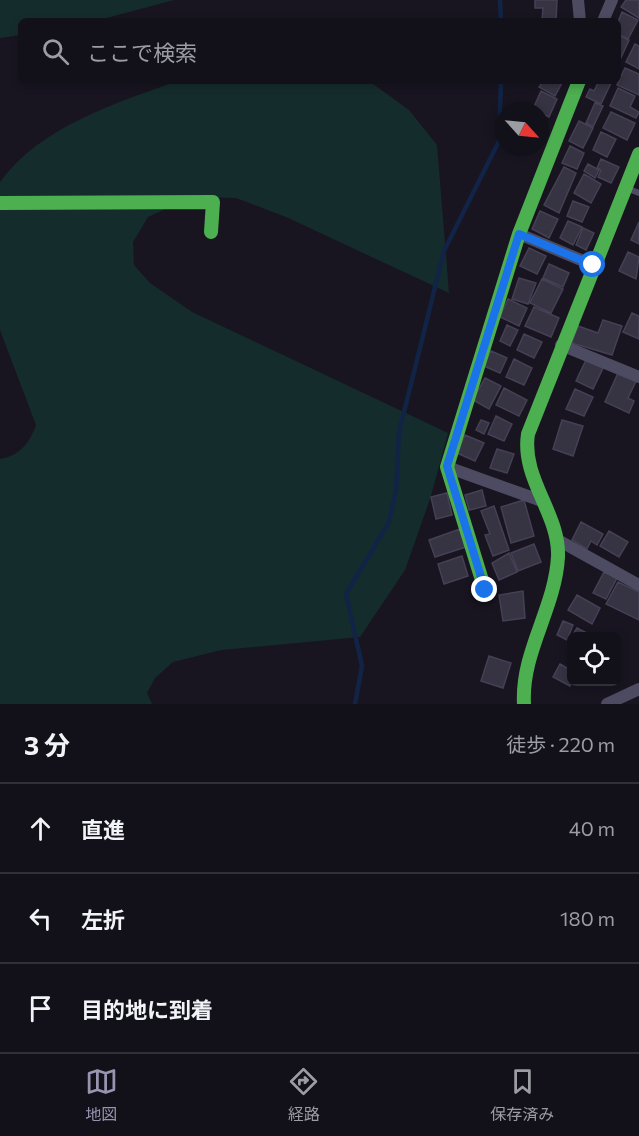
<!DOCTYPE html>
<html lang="ja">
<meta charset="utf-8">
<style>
:root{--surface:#121019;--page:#1f1e26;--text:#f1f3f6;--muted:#9c9da2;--line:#313038;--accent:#9793b0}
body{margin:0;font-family:Commissioner,"Noto Sans JP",sans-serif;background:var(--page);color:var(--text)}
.controls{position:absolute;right:18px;bottom:18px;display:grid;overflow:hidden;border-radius:9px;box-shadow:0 3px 9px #0003}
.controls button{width:54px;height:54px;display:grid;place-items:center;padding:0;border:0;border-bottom:2px solid var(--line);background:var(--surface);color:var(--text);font:30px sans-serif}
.compass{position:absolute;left:495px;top:102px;width:54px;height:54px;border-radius:50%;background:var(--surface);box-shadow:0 3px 9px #0003;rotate:117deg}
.stop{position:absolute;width:18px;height:18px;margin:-14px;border:4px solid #1a73e8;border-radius:50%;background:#fff}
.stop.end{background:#1a73e8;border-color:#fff;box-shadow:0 2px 6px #0008}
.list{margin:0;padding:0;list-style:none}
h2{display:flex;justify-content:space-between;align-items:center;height:78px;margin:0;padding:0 24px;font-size:26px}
h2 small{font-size:20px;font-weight:400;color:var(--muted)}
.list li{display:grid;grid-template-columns:39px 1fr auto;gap:18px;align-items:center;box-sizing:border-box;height:90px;padding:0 24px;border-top:2px solid var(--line)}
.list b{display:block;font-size:22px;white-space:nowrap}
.list em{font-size:20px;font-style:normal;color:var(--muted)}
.icon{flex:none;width:33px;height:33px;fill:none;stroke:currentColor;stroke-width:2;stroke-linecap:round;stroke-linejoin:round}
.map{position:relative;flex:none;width:639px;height:704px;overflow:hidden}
.search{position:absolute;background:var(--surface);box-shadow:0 3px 9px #0003;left:18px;right:18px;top:18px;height:66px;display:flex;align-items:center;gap:15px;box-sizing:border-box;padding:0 21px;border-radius:9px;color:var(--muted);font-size:22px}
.sheet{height:348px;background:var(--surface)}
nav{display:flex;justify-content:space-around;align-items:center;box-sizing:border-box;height:84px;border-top:2px solid var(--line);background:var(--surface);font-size:16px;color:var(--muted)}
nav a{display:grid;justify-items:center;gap:3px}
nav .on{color:var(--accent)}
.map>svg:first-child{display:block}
.green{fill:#152c2d}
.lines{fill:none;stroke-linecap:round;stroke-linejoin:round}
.stream{stroke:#112446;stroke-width:4.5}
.building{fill:#363343;stroke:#454054;stroke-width:1.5}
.lane{stroke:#4c4b61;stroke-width:6}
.street{stroke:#4c4b61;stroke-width:12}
.fast{stroke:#4caf50;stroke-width:14}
.route{stroke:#1a73e8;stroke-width:8}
</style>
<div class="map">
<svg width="639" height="704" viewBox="0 0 639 704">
<rect width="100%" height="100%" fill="#181521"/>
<path class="green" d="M0 0H174L95 21H21V35L0 38Z
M177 81H369L409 110 437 145 449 293 286 217 236 198 191 197 148 217 133 242 134 265 150 283 192 312 448 433 431 496 405 570 360 637 221 650 173 662 155 678 147 693 152 704H0V459C19 456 30 443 36 425L0 330V182C41 126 115 104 177 81Z"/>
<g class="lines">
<path class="stream" d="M500 0 501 21
M355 704 362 666 346 594 389 522 396 490 399 432 410 388 444 251 499 141 501 81"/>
</g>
<path class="building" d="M535 0H557L556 21H542L543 8H535Z
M626 0H639V18L621 7Z
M622 12 638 20 628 39 618 34V22Z
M618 35 629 40 619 62 618 61Z
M635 44 639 46V69L626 62Z
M625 68 639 74V95L617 85Z
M543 81H563L555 96 539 87Z
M599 81H612L601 104 586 97 590 89 594 91Z
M618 88 635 96 630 107 639 112 636 118 610 106Z
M541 91 557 99 549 117 533 109Z
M595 103 603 106 593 127 586 123Z
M611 112 635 123 627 140 603 128Z
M579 121 593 128 583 148 569 141Z
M601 132 616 139 607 157 593 150Z
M570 146 584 153 577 169 562 163Z
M601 159 619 167 611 183 598 177 601 170 597 168Z
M588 164 599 170 595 178 584 171Z
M564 167 576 173 559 213 544 205Z
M584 174 601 184 591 203 574 193Z
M573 201 589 207 582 222 567 216Z
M540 211 558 219 549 238 532 229Z
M568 221 582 227 573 245 560 238Z
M639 222V244L631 240Z
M583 228 594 233 586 250 576 245Z
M529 248 546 256 537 274 520 266Z
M628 252 639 257 636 279 619 271Z
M549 264 569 273 563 287 543 278Z
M519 278 536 283 528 304 512 299Z
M542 279 563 289 551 313 530 303Z
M508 299 527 308 519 326 500 317Z
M534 307 559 318 551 337 525 326Z
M632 313 639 316V339L623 332Z
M603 320 622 326 612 355 572 343 578 326 598 333Z
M507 325 518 330 510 346 500 341Z
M524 334 542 342 534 358 517 350Z
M491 351 507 358 500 373 484 366Z
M587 358 604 366 593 389 576 381Z
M514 359 532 368 524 385 506 377Z
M618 373 636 381 628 398 634 401 629 413 605 402Z
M485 378 501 386 489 409 473 400Z
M504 388 527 400 519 416 496 405Z
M575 389 593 397 584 416 566 409Z
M496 416 512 424 504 441 488 434Z
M481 420 489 423 484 434 476 430Z
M562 420 583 426 573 456 553 449Z
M465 435 484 443 475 461 457 453Z
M497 449 514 454 507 473 490 468Z
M482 490 486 506 469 510 465 495Z
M447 493 452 515 436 519 431 497Z
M524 500 534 536 511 543 501 507Z
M494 506 509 550 493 556 485 535 490 534 481 511Z
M581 522 603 534 597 545 591 541 587 549 572 540Z
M460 529 466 547 435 557 429 540Z
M609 531 628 542 619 557 600 546Z
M534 544 541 562 518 571 511 553Z
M509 553 517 572 499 580 492 563Z
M462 556 468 576 444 584 438 564Z
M604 572 617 578 606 599 593 593Z
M618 582 639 592V620L606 604Z
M523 591 525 618 503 621 499 595Z
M577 595 600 608 592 624 568 610Z
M563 621 573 625 567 640 557 635Z
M577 628 589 634 588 636H572Z
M489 656 511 663 503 688 481 681Z
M560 664 572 671 570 686 553 677Z"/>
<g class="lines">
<path class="lane" d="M626 188 639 193"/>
<path class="street" d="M578 0 580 21
M603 21 612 0
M519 234 593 265
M561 345 639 377
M447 467 542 501
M556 539 639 585
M607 704 639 689"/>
<path class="fast" d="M0 203 213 202 211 232
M485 590 447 467 519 234 579 81
M524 704C521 652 555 609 558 557 560 514 521 479 528 434L639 154"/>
</g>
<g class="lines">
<path class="route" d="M485 590 447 466 519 234 593 265"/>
</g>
</svg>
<div class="controls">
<button><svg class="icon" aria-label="locate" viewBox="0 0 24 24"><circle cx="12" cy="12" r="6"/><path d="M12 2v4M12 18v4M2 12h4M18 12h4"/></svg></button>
</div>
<svg class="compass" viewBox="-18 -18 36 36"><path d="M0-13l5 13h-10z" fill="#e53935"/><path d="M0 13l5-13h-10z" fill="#9c9da2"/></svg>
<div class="stop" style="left:593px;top:265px"></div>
<div class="stop end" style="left:485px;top:590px"></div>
<div class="search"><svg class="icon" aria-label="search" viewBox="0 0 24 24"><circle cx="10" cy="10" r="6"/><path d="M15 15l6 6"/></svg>ここで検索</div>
</div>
<section class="sheet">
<h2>3 分<small>徒歩 · 220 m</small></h2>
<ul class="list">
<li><svg class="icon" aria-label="ahead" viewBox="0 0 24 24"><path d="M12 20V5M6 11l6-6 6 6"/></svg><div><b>直進</b></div><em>40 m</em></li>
<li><svg class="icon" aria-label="left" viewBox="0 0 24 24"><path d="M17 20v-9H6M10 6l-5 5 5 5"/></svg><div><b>左折</b></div><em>180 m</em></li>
<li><svg class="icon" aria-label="arrive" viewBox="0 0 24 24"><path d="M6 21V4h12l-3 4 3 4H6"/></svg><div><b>目的地に到着</b></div></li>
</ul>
</section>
<nav>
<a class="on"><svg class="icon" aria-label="map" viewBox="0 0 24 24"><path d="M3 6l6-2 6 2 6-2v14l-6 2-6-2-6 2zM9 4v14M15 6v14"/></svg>地図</a>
<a><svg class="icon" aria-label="directions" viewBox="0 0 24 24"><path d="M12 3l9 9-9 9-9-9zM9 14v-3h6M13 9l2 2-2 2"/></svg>経路</a>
<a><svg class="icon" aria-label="saved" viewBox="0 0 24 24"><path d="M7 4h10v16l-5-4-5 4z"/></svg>保存済み</a>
</nav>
